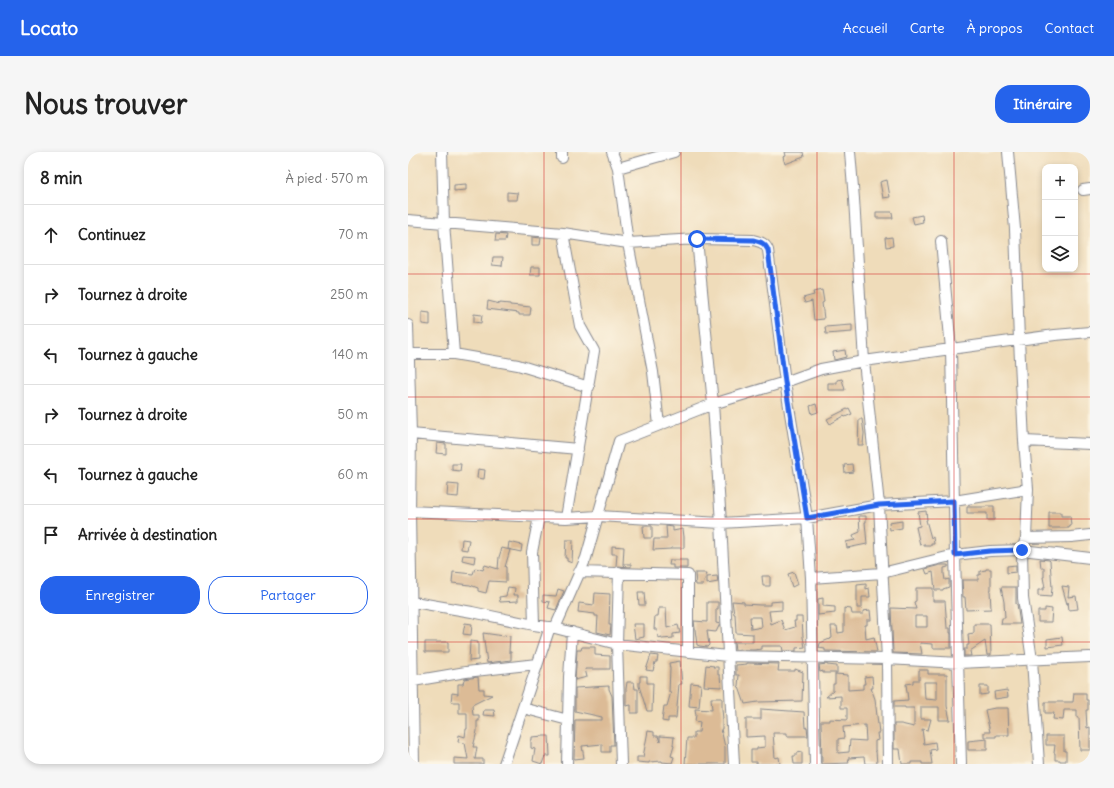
<!DOCTYPE html>
<html lang="fr">
<meta charset="utf-8">
<style>
:root{--surface:#fff;--page:#f6f6f6;--text:#222;--muted:#767676;--line:#e0e0e0;--accent:#2563eb}
body{margin:0;font-family:Delius,sans-serif;background:var(--page);color:var(--text)}
.controls{position:absolute;right:12px;top:12px;display:grid;overflow:hidden;border-radius:8px;box-shadow:0 2px 6px #0003}
.controls button{width:36px;height:36px;display:grid;place-items:center;padding:0;border:0;border-bottom:1px solid var(--line);background:var(--surface);color:var(--text);font:20px sans-serif}
.stop{position:absolute;width:12px;height:12px;margin:-9px;border:3px solid #2563eb;border-radius:50%;background:#fff}
.stop.end{background:#2563eb;border-color:#fff;box-shadow:0 1px 4px #0008}
.list{margin:0;padding:0;list-style:none}
h2{display:flex;justify-content:space-between;align-items:center;height:52px;margin:0;padding:0 16px;font-size:17px}
h2 small{font-size:13px;font-weight:400;color:var(--muted)}
.list li{display:grid;grid-template-columns:26px 1fr auto;gap:12px;align-items:center;box-sizing:border-box;height:60px;padding:0 16px;border-top:1px solid var(--line)}
.list b{display:block;font-size:15px;white-space:nowrap}
.list em{font-size:13px;font-style:normal;color:var(--muted)}
.actions{display:flex;gap:8px;padding:12px 16px}
.actions a{flex:1;padding:9px 0;border:1px solid var(--accent);border-radius:16px;text-align:center;font-size:14px;color:var(--accent)}
.actions .main{background:var(--accent);color:#fff}
.icon{flex:none;width:22px;height:22px;fill:none;stroke:currentColor;stroke-width:2;stroke-linecap:round;stroke-linejoin:round}
.map{position:relative;flex:none;width:682px;height:612px;overflow:hidden;border-radius:16px}
header{display:flex;align-items:center;gap:24px;box-sizing:border-box;height:56px;padding:0 20px;background:var(--accent);color:#fff}
header strong{font-size:19px}
nav{display:flex;gap:22px;margin-inline-start:auto;font-size:14px}
.intro{display:flex;align-items:center;justify-content:space-between;box-sizing:border-box;height:96px;padding:0 24px}
h1{margin:0;font-size:28px}
.button{padding:10px 18px;border-radius:16px;background:var(--accent);color:#fff;font-size:14px;font-weight:700}
main{display:flex;gap:24px;padding:0 24px}
aside{flex:1;background:var(--surface);border-radius:16px;box-shadow:0 2px 6px #0003}
.map>svg:first-child{display:block}
.building{fill:#dcbb96;fill-rule:evenodd}
.lines{fill:none;stroke-linecap:round;stroke-linejoin:round}
.minor-casing{stroke:#85868c;stroke-width:12}
.minor{stroke:#fff;stroke-width:10}
.route{stroke:#2563eb;stroke-width:5}
.grid{fill:none;stroke:#d62828;stroke-width:1;stroke-opacity:0.55}
</style>
<header>
<strong>Locato</strong>
<nav><a>Accueil</a><a>Carte</a><a>À propos</a><a>Contact</a></nav>
</header>
<div class="intro"><h1>Nous trouver</h1><a class="button">Itinéraire</a></div>
<main>
<aside>
<h2>8 min<small>À pied · 570 m</small></h2>
<ul class="list">
<li><svg class="icon" aria-label="ahead" viewBox="0 0 24 24"><path d="M12 20V5M6 11l6-6 6 6"/></svg><div><b>Continuez</b></div><em>70 m</em></li>
<li><svg class="icon" aria-label="right" viewBox="0 0 24 24"><path d="M7 20v-9h11M14 6l5 5-5 5"/></svg><div><b>Tournez à droite</b></div><em>250 m</em></li>
<li><svg class="icon" aria-label="left" viewBox="0 0 24 24"><path d="M17 20v-9H6M10 6l-5 5 5 5"/></svg><div><b>Tournez à gauche</b></div><em>140 m</em></li>
<li><svg class="icon" aria-label="right" viewBox="0 0 24 24"><path d="M7 20v-9h11M14 6l5 5-5 5"/></svg><div><b>Tournez à droite</b></div><em>50 m</em></li>
<li><svg class="icon" aria-label="left" viewBox="0 0 24 24"><path d="M17 20v-9H6M10 6l-5 5 5 5"/></svg><div><b>Tournez à gauche</b></div><em>60 m</em></li>
<li><svg class="icon" aria-label="arrive" viewBox="0 0 24 24"><path d="M6 21V4h12l-3 4 3 4H6"/></svg><div><b>Arrivée à destination</b></div></li>
</ul>
<div class="actions"><a class="main">Enregistrer</a><a>Partager</a></div>
</aside>
<div class="map">
<svg width="682" height="612" viewBox="0 0 682 612">
<rect width="100%" height="100%" fill="#fcf5e5"/>
<filter id="ink" filterUnits="userSpaceOnUse"><feTurbulence type="fractalNoise" baseFrequency=".025" numOctaves="2"/><feDisplacementMap in="SourceGraphic" scale="8" xChannelSelector="R" yChannelSelector="G"/><feConvolveMatrix kernelMatrix="1 2 1 2 8 2 1 2 1" color-interpolation-filters="sRGB"/></filter>
<filter id="wash" filterUnits="userSpaceOnUse"><feTurbulence type="fractalNoise" baseFrequency=".012" numOctaves="4" result="noise"/><feDisplacementMap in="SourceGraphic" scale="16" xChannelSelector="R" yChannelSelector="G"/><feGaussianBlur stdDeviation="0.9" result="paint"/><feColorMatrix in="noise" values="0 0 0 0 0 0 0 0 0 0 0 0 0 0 0 0 0 1.4 0 .05"/><feComposite in="paint" operator="in"/></filter>
<g filter="url(#wash)">
<rect width="100%" height="100%" fill="#efdcba"/>
<g id="blocks">
<path class="building" d="M377 0H395L396 5 377 12 375 5 378 4Z
M479 28 482 45 475 46 472 30Z
M58 32V38L46 39V33Z
M99 40 110 41 109 48H99Z
M468 60H484L485 66H468Z
M514 63 515 70 506 72 504 65Z
M88 82 98 83 97 89H87Z
M124 85 133 86 132 93H124Z
M484 85 485 94 478 95 477 86Z
M85 105H95L94 114 84 113Z
M123 115H132V123H122Z
M414 138 416 150 414 151 416 167 406 168 404 149 397 151 395 146 406 143 405 140Z
M80 149 92 152V151L102 152V153L123 155 122 163H111V161L79 157Z
M14 160 22 161V173L14 172Z
M66 162 74 163 73 171 66 170Z
M444 173V180L418 182 417 175Z
M437 198 438 205 426 208 425 200Z
M434 227 437 238H420V231H429V228Z
M408 252 410 260 404 262 402 254Z
M441 256 444 262 437 265 436 264 422 272 419 267Z
M451 267H454L456 281 455 293H450Z
M29 291 38 292V302L28 301Z
M44 312H53L52 319 44 318Z
M444 312 445 320 437 321 436 313Z
M70 317 77 318 76 327 69 326Z
M40 332 51 333 50 345 39 344Z
M578 354H586V368H579V361H559V355H578Z
M518 359 519 368H518L523 386 525 385 526 392H523V394H516V392L512 393 508 375 512 374 510 360Z
M641 360H653V364H662L663 374 661 375V376H641Z
M451 364H458V370H457L459 392 439 396 438 390 447 388 445 383 452 380Z
M494 369V376L482 378 481 371Z
M235 374H244V386H236Z
M258 374 265 375V379L275 377 276 385V396H263V397L245 398 246 387H259Z
M54 387 61 388 59 398 53 397Z
M158 388H165L164 411 159 409V406H157Z
M101 390 114 393 113 400 100 397Z
M204 394 216 395 215 412H223V415L208 414 209 402H204Z
M94 396 102 398 97 415H98V430L81 429 78 441 70 439V436L62 433 44 431 45 420 65 422 67 416 75 418 77 413 90 417 91 405Z
M55 403 67 404 66 411 54 408Z
M632 407 641 408 642 409 644 436 643 445 630 444V438H635V436H637L635 425H636V416H633Z
M262 408H279V416H265V413H261Z
M532 413H540V415L536 416V422L537 428 541 427V435L535 437V438H527L525 420 519 422 517 417Z
M608 413V420L599 421V414Z
M578 417H583V438H582L583 457 558 458 557 445H555L554 428H570V423H572V419L578 418Z
M386 420 390 432 384 435 380 422Z
M287 421H299L295 433H288Z
M309 424 310 430 299 432V425Z
M354 424H362V434H355Z
M458 432V437L461 436 462 445H454V456H449V433Z
M654 434 661 435 660 445 668 444 670 457 661 458 660 450V452H659Z
M100 435 107 436 106 443H110V449L92 450 91 445 98 444Z
M593 435H608V452H609L612 472H593L594 466H597L596 450Z
M508 436H525V449H537L539 476H542V481H543V496H525V492L512 491 514 502 485 501 483 456 508 457 506 450 508 449ZM507 464H519V475H507Z
M150 437 156 439 148 458 140 456 142 450 135 449V443L148 444Z
M230 440H236L237 453H231Z
M187 441 202 442 201 473H203L202 483 189 480 190 464H187V462L170 460 171 451 186 453Z
M415 446V454L427 455V461L410 463V447Z
M324 449 336 450V452L352 453H362V450L374 449V458L361 459 363 472 373 468 377 478 387 475 386 469H388V465H394L395 485 397 495 388 496V499H375L374 494H354V497L346 498H333V497L327 498 326 490H345V482L328 481 327 462H326ZM342 465H353L354 475 343 477Z
M299 450H310V457H308V471L312 472 308 480 299 479 301 493 299 495 292 494 289 493 286 469 299 470Z
M251 456H258L259 476 270 473 272 481 265 482V486L254 487V485L250 486 249 477H246L247 464H250Z
M436 456 443 457 444 462H455V459L462 458 463 468H459V473H457L458 487 466 485 469 500 417 499V497L411 496 412 491 424 486 423 474H429L430 481 436 480Z
M637 456 644 457 643 470H630V459H637Z
M57 471 64 472 63 483 55 482Z
M225 472H236V485L227 487Z
M566 472H582L583 503H579L577 489 562 499 563 504H556V497H559V493H561L560 482 566 481Z
M75 481 96 484V483L102 484 101 500H103V508L79 511Z
M654 485 655 493 639 495V487Z
M62 489 70 490V508L61 509Z
M17 490H40V500H17Z
M174 495H187V503L202 504V517H177L179 525 167 528 169 498H173Z
M243 503 250 504 249 510H247L245 519 238 518Z
M272 509 274 532H271L268 566H260V570L254 569 256 554H259L263 540H261L262 517 261 511Z
M339 511 371 512 370 519H387V517L395 520 394 549 350 550 337 552 331 535 330 534 331 523H328V513L339 512Z
M419 512V513L429 514V521H415V519L412 520 411 513Z
M298 513 306 514 305 515H310V523H312L313 535 296 534Z
M511 518H520V522H539V554L542 568H531V555H513V567H523L520 578 514 577 516 592 527 590 528 597 522 598 524 612H514V610H503V612H494L492 597H486V572H493L506 575V556H497V555H486V549L500 548 498 532 505 531V528H511ZM516 530H529V548L517 547Z
M427 522 440 523V538L455 537V532H457L456 525 464 524 465 536H463L467 547 471 581H469L470 588 467 589V599H468L469 612H457L456 605 440 606 441 611 414 612 413 569H422V567L439 568V556H433V544L418 545 425 539V532H427ZM457 573 458 589 442 588 441 600 430 601V587L436 586 435 575Z
M232 524H239V531H245L244 559H239L231 534V530H232Z
M70 525 71 537H76V542L84 543 64 553 65 563H71V569H69V579L65 595H69L67 607H75V612H46V606L60 607 57 591 50 590 51 583 57 585 58 577H59V561H51V550H43L44 541 50 542V532H55L56 527Z
M219 530H226L227 537H230V561H223V553L218 554V537Z
M283 531 293 532 291 555 281 554Z
M201 534V537L204 544 206 593H202V600H194V592L174 594 176 606 166 607 167 568H194V565L167 559V536Z
M572 534H580V542L572 543Z
M599 538 600 545 587 547 586 540Z
M666 541H678V548H680V558H678L679 576 682 575V598H672L671 566H669V558H656L655 568 645 567 646 561H637V550H665Z
M303 546H314V557L315 567H314V577H313L317 595V612H277L279 586H286V580H291L292 570 287 569 288 563 287 557 304 558Z
M587 556H600L601 583H588V585H576V580H582L577 558Z
M353 557 396 560 397 576 399 575 400 584H379V581H365L367 606 371 605 372 612H349V610H343V598H349V596L357 595V584L338 585V567H353Z
M76 558H86L87 564 75 563Z
M240 579 246 580V584H250L252 590V584L266 585 265 593 266 594 263 604 266 605 264 611 254 610V609L241 610V611L229 610V605H235Z
M136 584H141L142 604H137L134 612 125 609 127 597 123 596V588H124V585Z
M638 584H656V599H658V609H652V608H647V601H646L647 593H638Z
M579 587V598H560V589Z
M394 600V612H386L385 604H388V601Z"/>
</g>
</g>
<g filter="url(#ink)">
<use href="#blocks" fill-opacity="0" stroke="#85868c" stroke-width="1"/>
<g class="lines">
<defs>
<path id="minor" d="M34 0 36 71 46 202
M154 0V6
M204 0 210 16 220 91 245 220 251 273
M442 0 446 47 456 209 471 353 479 507 480 612
M600 0 607 77 611 188 616 289 620 337 618 386 614 398 615 446 624 508 631 612
M210 16 266 0
M675 38 682 37
M0 68 155 81 220 91 289 87 345 88C353 90 357 91 360 98L377 230 399 366 403 426 407 612
M155 81 172 174 186 199 158 366
M289 87 305 252 313 371 326 612
M533 89 543 197 547 403 553 612
M0 173 3 282 2 360 6 612
M1 202H46L110 213 181 235
M3 282 170 297
M616 289 682 292
M0 359 158 366 190 364 313 371 399 366 471 353 546 349 620 337
M618 386 663 385 682 383
M171 420 280 423V500
M211 420 209 492 213 612
M403 426 474 421 547 403 582 399 614 398 682 406
M0 449 64 460 126 473 147 476 209 492 319 504 479 507 551 511 682 505
M126 473 124 400 131 365
M147 476 178 406 211 289 305 252 377 230 413 217 456 209 543 197 647 183 682 180
M5 529 58 520 129 512
M115 556 160 568
M96 612 142 475
M159 612 161 525 164 480"/>
</defs>
<use href="#minor" class="minor-casing"/>
<use href="#minor" class="minor"/>
</g>
</g>
<g class="lines" filter="url(#ink)">
<path class="route" d="M289 87 345 88C353 90 357 91 360 98L377 230 399 366 471 353 546 349 547 403 582 399 614 398"/>
</g>
<path class="grid" d="M136 0V612M273 0V612M409 0V612M546 0V612M0 122H682M0 245H682M0 367H682M0 490H682"/>
</svg>
<div class="controls">
<button>+</button>
<button>−</button>
<button><svg class="icon" aria-label="layers" viewBox="0 0 24 24"><path d="M12 4l9 5-9 5-9-5zM3 14l9 5 9-5"/></svg></button>
</div>
<div class="stop" style="left:289px;top:87px"></div>
<div class="stop end" style="left:614px;top:398px"></div>
</div>
</main>
